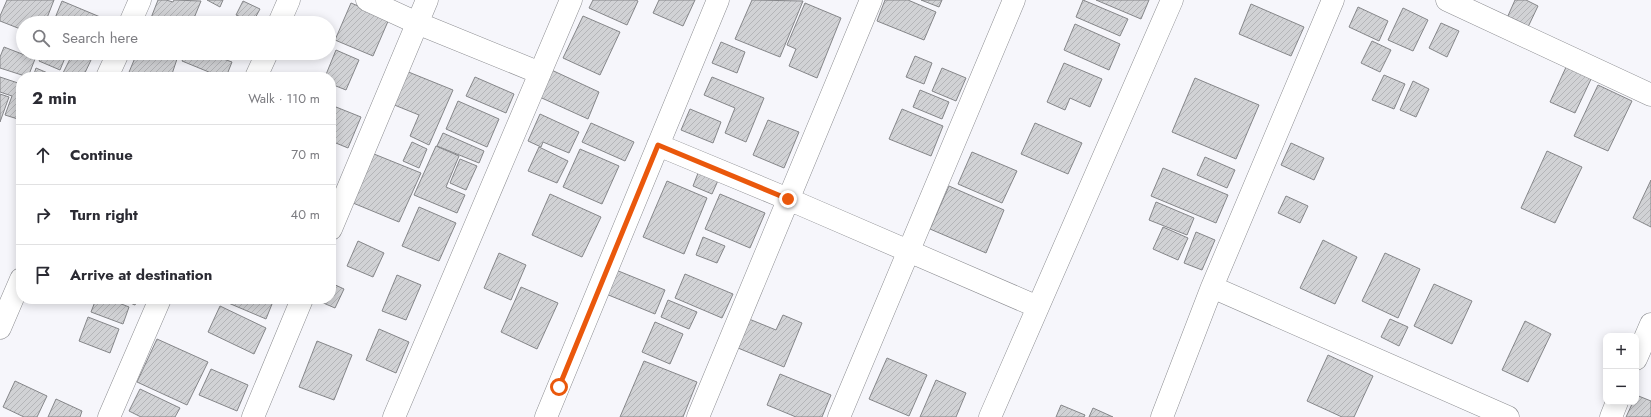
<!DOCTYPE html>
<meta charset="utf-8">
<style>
:root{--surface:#fff;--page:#f2f2f3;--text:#2b2b33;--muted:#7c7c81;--line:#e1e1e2}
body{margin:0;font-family:Jost,sans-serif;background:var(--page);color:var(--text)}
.controls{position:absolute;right:12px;bottom:12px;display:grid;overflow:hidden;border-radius:8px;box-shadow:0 2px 10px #0003}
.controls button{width:36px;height:36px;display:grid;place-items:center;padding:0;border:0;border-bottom:1px solid var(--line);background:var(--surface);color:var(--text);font:20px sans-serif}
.stop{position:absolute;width:12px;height:12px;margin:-9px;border:3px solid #ea580c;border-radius:50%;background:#fff}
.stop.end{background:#ea580c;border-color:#fff;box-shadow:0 1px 4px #0008}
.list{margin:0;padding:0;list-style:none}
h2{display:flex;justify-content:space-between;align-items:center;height:52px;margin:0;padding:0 16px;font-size:17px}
h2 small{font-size:13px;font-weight:400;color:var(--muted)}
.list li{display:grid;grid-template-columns:26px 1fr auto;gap:12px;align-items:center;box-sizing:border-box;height:60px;padding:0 16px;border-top:1px solid var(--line)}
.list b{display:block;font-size:15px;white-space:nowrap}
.list em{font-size:13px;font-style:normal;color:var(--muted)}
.icon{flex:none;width:22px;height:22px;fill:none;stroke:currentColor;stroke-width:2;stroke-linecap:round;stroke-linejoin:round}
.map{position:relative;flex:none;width:1651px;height:417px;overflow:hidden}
.search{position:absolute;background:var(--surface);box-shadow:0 2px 10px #0003;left:16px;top:16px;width:320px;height:44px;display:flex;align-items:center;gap:10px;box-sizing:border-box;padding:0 14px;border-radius:22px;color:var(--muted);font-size:15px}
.panel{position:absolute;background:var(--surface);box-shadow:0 2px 10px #0003;left:16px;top:72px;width:320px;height:232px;border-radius:16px}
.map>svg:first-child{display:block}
.building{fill:url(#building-hatch);stroke:#858689}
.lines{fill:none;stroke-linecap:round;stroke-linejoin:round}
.street-casing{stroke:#8c8d91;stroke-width:23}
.street{stroke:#fff;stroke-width:22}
.route{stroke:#ea580c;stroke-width:5}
</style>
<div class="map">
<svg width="1651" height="417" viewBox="0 0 1651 417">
<defs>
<pattern id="building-hatch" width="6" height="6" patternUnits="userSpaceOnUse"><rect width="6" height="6" fill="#d1d2d5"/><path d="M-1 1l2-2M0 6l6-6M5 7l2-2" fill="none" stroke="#b4b5b8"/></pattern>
</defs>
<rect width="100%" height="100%" fill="#f6f6fb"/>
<path class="building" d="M7 0H54L45 23H23V30L0 21V16Z
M158 0H166L173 2 174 0 201 1 192 23H149Z
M207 0H223L220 7Z
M593 0H636L638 1 627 25 589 8Z
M659 0H695L683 26 653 13Z
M752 0 803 1 780 57 735 39Z
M885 0H908L936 12 924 40 877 21Z
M921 0H942L939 7Z
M1083 0 1128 19 1120 36 1076 17Z
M1096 0H1149L1141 19Z
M1515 0H1526L1538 6 1528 27 1507 18Z
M62 1 105 19 103 23H53Z
M243 1 260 9 253 22 236 15Z
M351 3 389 19 373 56 335 40Z
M805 3 841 18 817 78 789 66 796 49 787 45Z
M1251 4 1304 27 1291 56 1239 34Z
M1358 7 1388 21 1379 41 1349 27Z
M1403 8 1428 20 1413 51 1388 40Z
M583 16 620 32 600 75 563 58Z
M1441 23 1459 31 1447 57 1429 48Z
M1075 24 1120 44 1109 70 1064 50Z
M1372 41 1391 50 1380 72 1361 63Z
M721 42 745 52 737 73 712 63Z
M4 47 35 59 28 77 0 68V57Z
M336 50 359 60 346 90 331 84V77H325Z
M43 53H67L60 70 39 61Z
M73 53H78L91 60 83 77H65L62 75Z
M137 53H179L171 77H127Z
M186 53H216L215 56 232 62 226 77H221L182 61Z
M915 56 932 63 924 84 906 77Z
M1064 63 1102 79 1090 107 1070 98 1065 110 1047 102Z
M1567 65 1592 77 1575 113 1550 102Z
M545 67 599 92 588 119 533 94Z
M36 68 57 77H33Z
M942 68 966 78 956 101 932 91Z
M406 71 453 90 429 145 410 136 419 115 392 104Z
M1384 75 1405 84 1394 109 1372 100Z
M0 77 21 84V120L5 115 12 96 0 92Z
M475 77 514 94 506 113 466 96Z
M712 77 764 98 746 142 725 133 735 108 704 95Z
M1195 78 1259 105 1236 159 1172 132Z
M1413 81 1429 89 1416 117 1400 110Z
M1598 85 1632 101 1608 151 1574 136Z
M920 90 949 102 942 119 913 107Z
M0 94 9 97 0 122Z
M458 101 499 119 487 147 446 129Z
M331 105 361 117 348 148 331 141Z
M690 109 721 122 713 143 681 130Z
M902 109 943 126 931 156 889 139Z
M540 114 579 132 569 153 543 142 541 147 528 141Z
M768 120 799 132 784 168 753 155Z
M591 123 634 142 625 161 582 142Z
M1035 123 1082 143 1068 174 1021 154Z
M443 133 484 151 479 163 437 146Z
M412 142 427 149 419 168 403 161Z
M1291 143 1324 158 1314 180 1281 165Z
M436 146 459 156 446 187 465 195 457 213 414 195Z
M539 147 568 161 557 183 528 171Z
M580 149 619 166 602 204 563 187Z
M1547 151 1582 167 1555 223 1521 208Z
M972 152 1017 171 1002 203 958 184Z
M374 154 421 173 399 222 353 203Z
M1205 157 1235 170 1227 188 1197 175Z
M460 159 477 166 466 190 450 183Z
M700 168 720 176 712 194 693 186Z
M1163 168 1228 195 1216 223 1151 196Z
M1651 180V227L1633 218Z
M667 181 707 198 684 254 643 237Z
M949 186 1004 210 986 253 930 229Z
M550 194 601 217 582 257 532 235Z
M720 194 765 213 750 248 705 229Z
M1286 196 1308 206 1300 223 1278 213Z
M1156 202 1194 218 1187 235 1149 220Z
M419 207 456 223 439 261 402 246Z
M1163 227 1188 238 1178 260 1153 249Z
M1196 232 1215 240 1202 270 1184 263Z
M703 237 725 246 717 263 696 255Z
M1323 240 1357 257 1335 304 1300 288Z
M358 241 384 253 373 277 347 266Z
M499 253 526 265 511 300 484 288Z
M1385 253 1420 269 1398 318 1362 301Z
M616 270 665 290 655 314 606 294Z
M685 274 733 294 722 318 675 298Z
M397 275 421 285 406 320 382 311Z
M331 283 344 289 335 308 314 299H331Z
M1434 284 1472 301 1452 344 1414 326Z
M521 287 558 303 537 349 501 332Z
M96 299H109L129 307 123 324 91 312Z
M121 299H138L135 305Z
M219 299H274L266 319Z
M668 300 697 312 689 329 661 317Z
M220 306 266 328 254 354 208 332Z
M783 315 802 323 784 367 738 348 749 319 776 330Z
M88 317 119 329 110 353 79 341Z
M1390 319 1408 327 1399 346 1381 337Z
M1525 321 1551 334 1528 382 1502 370Z
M655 322 683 334 670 364 642 352Z
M379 329 409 342 396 373 366 360Z
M157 339 208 362 187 405 137 382Z
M317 341 352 355 334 400 299 387Z
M1328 355 1373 376 1354 417H1342L1307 401Z
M887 358 927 375 909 416 869 399Z
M644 361 697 382 683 417H620Z
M211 369 248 385 237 411 199 395Z
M780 374 831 395 822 417H796L767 405Z
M936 380 966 393 956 417H920Z
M15 381 47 396 37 417H24L3 407Z
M140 389 180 408 175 417H141L129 411Z
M1636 395 1651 401V417H1626L1633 402H1636Z
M56 399 82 411 80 417H48Z
M1061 405 1085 415 1084 417H1056Z
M1093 408 1113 417H1089Z"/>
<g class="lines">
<defs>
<path id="street" d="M367 0 417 23 540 73
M1447 0 1651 95
M130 23 140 0
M279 23 289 0
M107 77 118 53
M256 77 267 53
M658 145 788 199 1038 307
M331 229 427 0
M1212 287 1508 417
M0 328 21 279
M1636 359 1651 324
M109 417 160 299
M253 417 302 299
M394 417 571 0
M546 417 718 0
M698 417 871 0
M839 417 1014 0
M990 417 1172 0
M1162 417 1212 287 1333 0
M1611 417 1617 402"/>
</defs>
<use href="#street" class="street-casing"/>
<use href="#street" class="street"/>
</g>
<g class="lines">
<path class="route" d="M559 387 658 145 788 199"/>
</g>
</svg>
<div class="controls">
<button>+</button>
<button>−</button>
</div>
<div class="stop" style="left:559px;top:387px"></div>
<div class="stop end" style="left:788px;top:199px"></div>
<div class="search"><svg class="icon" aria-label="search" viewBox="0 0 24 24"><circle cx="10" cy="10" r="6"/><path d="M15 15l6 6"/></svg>Search here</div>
<section class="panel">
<h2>2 min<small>Walk · 110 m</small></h2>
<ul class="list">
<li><svg class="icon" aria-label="ahead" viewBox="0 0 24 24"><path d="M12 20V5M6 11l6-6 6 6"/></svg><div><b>Continue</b></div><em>70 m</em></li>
<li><svg class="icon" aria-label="right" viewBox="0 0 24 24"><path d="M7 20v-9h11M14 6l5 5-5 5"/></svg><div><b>Turn right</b></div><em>40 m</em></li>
<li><svg class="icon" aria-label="arrive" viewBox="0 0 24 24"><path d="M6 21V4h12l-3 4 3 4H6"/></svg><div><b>Arrive at destination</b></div></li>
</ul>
</section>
</div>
